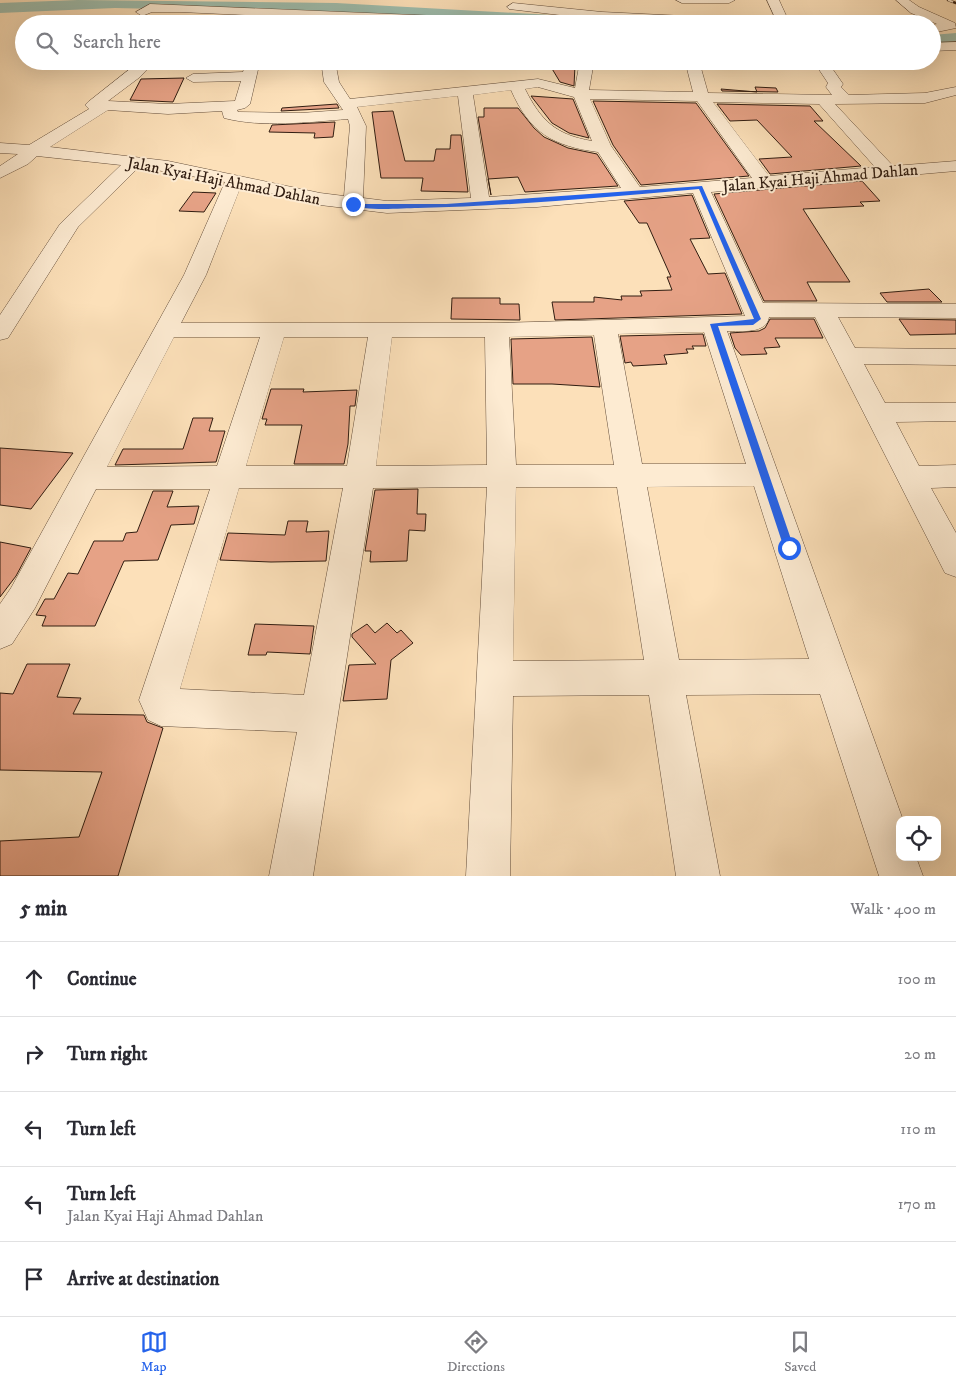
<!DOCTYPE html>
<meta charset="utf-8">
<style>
:root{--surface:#fff;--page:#f2f2f3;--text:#2b2b33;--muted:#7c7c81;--line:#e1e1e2;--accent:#2563eb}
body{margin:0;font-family:"IM FELL DW Pica",serif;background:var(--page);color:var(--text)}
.controls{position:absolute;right:15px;bottom:15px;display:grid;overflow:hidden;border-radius:10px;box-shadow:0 5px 20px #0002}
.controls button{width:45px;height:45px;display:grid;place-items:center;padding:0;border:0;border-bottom:1px solid var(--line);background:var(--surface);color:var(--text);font:25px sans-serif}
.stop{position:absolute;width:15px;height:15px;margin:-11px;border:4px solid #2563eb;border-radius:50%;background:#fff}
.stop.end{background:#2563eb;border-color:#fff;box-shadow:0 1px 5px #0008}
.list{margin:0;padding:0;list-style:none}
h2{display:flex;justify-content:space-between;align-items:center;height:65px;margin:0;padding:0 20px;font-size:21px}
h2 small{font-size:16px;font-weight:400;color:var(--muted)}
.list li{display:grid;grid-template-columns:32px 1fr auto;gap:15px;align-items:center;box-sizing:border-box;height:75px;padding:0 20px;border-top:1px solid var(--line)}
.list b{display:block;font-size:19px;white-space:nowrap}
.list p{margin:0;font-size:16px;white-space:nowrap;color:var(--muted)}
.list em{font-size:16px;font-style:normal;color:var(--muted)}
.icon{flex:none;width:28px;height:28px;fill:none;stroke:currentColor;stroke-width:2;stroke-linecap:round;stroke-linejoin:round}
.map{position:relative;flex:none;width:956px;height:876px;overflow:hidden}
.search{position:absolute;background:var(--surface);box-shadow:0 5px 20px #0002;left:15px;right:15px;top:15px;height:55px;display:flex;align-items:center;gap:12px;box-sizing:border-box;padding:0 18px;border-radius:28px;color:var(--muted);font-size:19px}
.sheet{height:440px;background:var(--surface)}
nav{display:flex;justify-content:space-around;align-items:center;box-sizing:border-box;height:70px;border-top:1px solid var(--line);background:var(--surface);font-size:14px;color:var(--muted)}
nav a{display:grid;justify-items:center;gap:2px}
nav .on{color:var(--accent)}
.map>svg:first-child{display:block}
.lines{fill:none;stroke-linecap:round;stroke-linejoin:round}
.river{fill:#9fbdad;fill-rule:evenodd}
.building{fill:#e6a286;stroke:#311d11}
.minor-casing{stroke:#644e3b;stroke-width:1}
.minor{fill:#fdebd2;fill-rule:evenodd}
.rail-casing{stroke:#311d11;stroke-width:2.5}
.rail{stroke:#fdebd2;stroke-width:2;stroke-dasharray:5.5;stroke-linecap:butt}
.route{fill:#2563eb}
.labels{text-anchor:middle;stroke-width:4;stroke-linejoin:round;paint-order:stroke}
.far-street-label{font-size:16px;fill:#311d11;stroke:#fdebd2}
</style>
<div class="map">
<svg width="956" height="876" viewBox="0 0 956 876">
<rect width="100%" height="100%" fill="#fce0b9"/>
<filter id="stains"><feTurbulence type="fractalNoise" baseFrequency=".004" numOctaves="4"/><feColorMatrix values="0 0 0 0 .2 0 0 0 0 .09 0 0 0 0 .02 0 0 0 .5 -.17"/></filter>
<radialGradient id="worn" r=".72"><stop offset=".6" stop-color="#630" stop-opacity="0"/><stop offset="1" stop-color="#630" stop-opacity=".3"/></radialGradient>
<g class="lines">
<path class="river" d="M78 0 336 3 625 19 633 24H534L336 13 115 8 0 13V3Z
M956 33V43L932 45V35Z"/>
</g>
<path class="building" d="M575 65 574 86 560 82 551 67Z
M184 78 173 102 130 100 141 79Z
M755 87 776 88 778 92 722 91 721 89 757 92Z
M531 96 573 99 589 138 569 133 552 123Z
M593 101 696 103 749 176 641 185 613 145Z
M337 104 339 108 281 111 282 108Z
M717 104 810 106 823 121H814L861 166 770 174 759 159 792 157 757 120 730 121Z
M484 108H518L534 128 544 137 568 148 597 154 618 186 525 192 518 177 488 179 491 195 478 117H484Z
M393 111 405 161H434L436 149H450L451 135H461L468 192 421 191 423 178H381L372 112Z
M335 122 333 137 314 138 315 133 269 132 272 125Z
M862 181 880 201 860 202 864 206 803 209 850 282H807L817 301H764L714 194Z
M193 192 216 193 204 212 179 211Z
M692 195 710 238 690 239 708 274 725 273 742 314 555 320 552 302H594V297L622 300 621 296H642L640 291 672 290 667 277H671L647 223H639L624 201Z
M929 289 942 302H887L880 293Z
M452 298H500V304H519L520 320 451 319Z
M770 319H814L823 338H775L780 347 764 348 767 354 741 355 735 348 730 333 759 331 765 328Z
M899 319 956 320V334L910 335Z
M703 334 706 346H692L694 349H686L688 353 664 355 667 364 633 366 631 362 625 363 620 336Z
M592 337 600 387 552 384H513L511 339Z
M271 389H304L303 392 357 390 355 406H350L348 444 344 464H294L302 425H265L267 419H262Z
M193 418H213L209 431H225L216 462 115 465 123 449H183Z
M0 448 73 453 31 509 0 505Z
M418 489 417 514H426L425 531 409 530 407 561 370 562 371 551H365L375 490Z
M153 491H173L167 507 199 506 194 524 171 525 158 560 124 561 95 626H42L46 616 36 615 45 599H54L68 573 78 574 94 541H123L126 533 137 532Z
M288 521H308L306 532 329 531 326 561 271 562 220 560 228 533 285 535Z
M0 542 31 548 16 576 0 597Z
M387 623 397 633 401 630 413 643 391 660 387 699 343 701 349 665 376 664 352 637V634L367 624 375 633Z
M255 624 314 626 310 654 267 652 266 655H248Z
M27 664H70L57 697 81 698 73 714 144 715 147 722 163 728 118 876H0V841L79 837 102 772 0 770V693L13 694Z"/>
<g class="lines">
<defs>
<path id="minor" d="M676 0H735L729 3H682Z
M767 0H779L790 24H778Z
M896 0H909L919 7 955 23 956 28 932 33V25L937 24 911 13Z
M513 3 602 12 766 20 772 24H686L602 20 509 9 507 7Z
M150 4 534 20 540 24H447L180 12H152L142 16 136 12Z
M956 42V50L932 51V43Z
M140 61H150L152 64 140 77 108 101 168 104 235 101 241 81 193 82 186 78 193 74 243 72 246 61H260L250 104 245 108 237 110 238 112 301 113 343 110 324 82 321 61H335L339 82 350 99 538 79 575 88 580 61H594L589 90 693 92 685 61H699L708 93 832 95 826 87 828 83 818 68 758 65 751 61H827L843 84 841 87 849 95 925 93 956 87V95L925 103 835 104 893 166 956 161V171L711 192 763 303 956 304V318L838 317 855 348 956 349V365L864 364 885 403H956V421L896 422 919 466 956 465V487L931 488 956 533V577L945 573 815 317H769C767 334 740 331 727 331L903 820H900V857H916L923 876H879L820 694 686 695 720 876H676L649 695 513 696 510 876H466L487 487 373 488 313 876H269L297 732 161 726 148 720 139 700 210 489H96L35 608 12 644 0 649V604L11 588 184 275 225 182 139 167 78 227 8 338 0 340V315L60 224 121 165 37 156 28 164 0 178V166L18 154 0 153V143L29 145 89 109 85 105 88 102ZM538 87 574 97 592 141C556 135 541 121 525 89ZM511 90C530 133 553 146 598 152L621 188 489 197 473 95ZM458 96 471 198 387 201 363 198 366 126 357 107ZM590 99 697 101 752 178 640 187 611 146ZM713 102 819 104 875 167 769 176ZM108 110 168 114 222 111 224 118C263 128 308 122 348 119L350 126 344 196 320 193 168 161 50 147ZM241 186 320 205 387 213 537 207 693 193 745 316 497 323H181L206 275ZM704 332 746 464H642L618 334ZM594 335 614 465H516L509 337ZM174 337H260L217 466 107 467ZM284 337H368L347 466H246ZM392 337H485L487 465 376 466ZM754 486 809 659 679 660 647 487ZM516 487H617L644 660 513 661ZM239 488H343L304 695 180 689Z"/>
</defs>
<use href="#minor" class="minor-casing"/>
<use href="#minor" class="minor"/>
<defs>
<path id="rail" d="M948 0 956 3"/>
</defs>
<use href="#rail" class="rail-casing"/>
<use href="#rail" class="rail"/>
</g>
<path class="route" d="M702 186 761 319 753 325 718 326 794 548 789 552 784 548 710 324 754 319 699 189C605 197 512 206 418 208 401 208 365 212 350 204H446Z"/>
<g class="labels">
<g class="far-street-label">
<text transform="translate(820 177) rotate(-5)" y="6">Jalan Kyai Haji Ahmad Dahlan</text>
<text transform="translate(224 180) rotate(11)" y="6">Jalan Kyai Haji Ahmad Dahlan</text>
</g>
</g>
<rect width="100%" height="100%" filter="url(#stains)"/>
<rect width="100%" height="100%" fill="url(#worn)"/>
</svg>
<div class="controls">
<button><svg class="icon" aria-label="locate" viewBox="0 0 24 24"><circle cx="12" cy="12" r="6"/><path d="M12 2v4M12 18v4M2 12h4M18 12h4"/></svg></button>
</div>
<div class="stop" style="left:789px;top:548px"></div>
<div class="stop end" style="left:353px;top:204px"></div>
<div class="search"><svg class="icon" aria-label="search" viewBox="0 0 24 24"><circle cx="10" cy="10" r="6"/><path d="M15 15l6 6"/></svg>Search here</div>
</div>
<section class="sheet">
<h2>5 min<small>Walk · 400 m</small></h2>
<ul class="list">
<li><svg class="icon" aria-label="ahead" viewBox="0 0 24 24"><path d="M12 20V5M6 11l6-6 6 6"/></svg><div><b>Continue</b></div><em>100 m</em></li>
<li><svg class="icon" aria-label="right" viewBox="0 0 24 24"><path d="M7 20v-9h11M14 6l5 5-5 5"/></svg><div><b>Turn right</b></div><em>20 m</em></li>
<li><svg class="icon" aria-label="left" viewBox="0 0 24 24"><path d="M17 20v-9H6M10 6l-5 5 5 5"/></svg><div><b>Turn left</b></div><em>110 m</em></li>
<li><svg class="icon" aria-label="left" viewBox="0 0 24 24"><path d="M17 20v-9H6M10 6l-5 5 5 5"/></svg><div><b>Turn left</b><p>Jalan Kyai Haji Ahmad Dahlan</p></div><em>170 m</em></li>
<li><svg class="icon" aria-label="arrive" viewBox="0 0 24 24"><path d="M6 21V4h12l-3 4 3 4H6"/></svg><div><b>Arrive at destination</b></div></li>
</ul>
</section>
<nav>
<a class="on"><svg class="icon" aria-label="map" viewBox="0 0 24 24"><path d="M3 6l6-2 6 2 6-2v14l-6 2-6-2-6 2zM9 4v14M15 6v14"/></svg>Map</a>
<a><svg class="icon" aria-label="directions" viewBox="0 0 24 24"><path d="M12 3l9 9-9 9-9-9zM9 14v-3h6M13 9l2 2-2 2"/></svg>Directions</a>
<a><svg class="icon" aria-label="saved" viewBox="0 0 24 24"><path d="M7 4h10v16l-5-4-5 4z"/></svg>Saved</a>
</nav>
